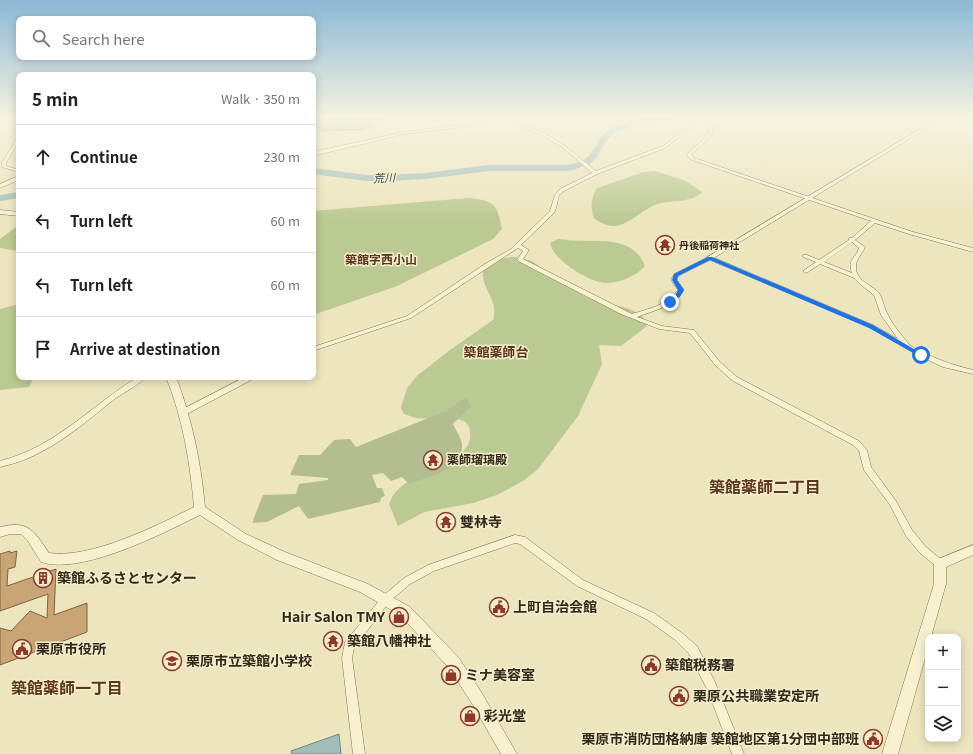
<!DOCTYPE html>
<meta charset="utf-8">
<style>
:root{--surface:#fff;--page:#f2f2f2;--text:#222;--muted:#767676;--line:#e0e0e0}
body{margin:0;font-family:Georgia,"Noto Sans JP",serif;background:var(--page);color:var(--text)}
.controls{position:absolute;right:12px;bottom:12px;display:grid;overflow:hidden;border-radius:8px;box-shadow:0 2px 10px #0003}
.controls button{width:36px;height:36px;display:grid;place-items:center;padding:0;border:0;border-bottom:1px solid var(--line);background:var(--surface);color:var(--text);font:20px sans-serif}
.stop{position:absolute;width:12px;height:12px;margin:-9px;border:3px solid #1a73e8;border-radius:50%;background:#fff}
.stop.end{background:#1a73e8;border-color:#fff;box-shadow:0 1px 4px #0008}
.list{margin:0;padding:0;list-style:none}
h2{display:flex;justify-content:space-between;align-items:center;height:52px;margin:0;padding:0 16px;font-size:17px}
h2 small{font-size:13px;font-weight:400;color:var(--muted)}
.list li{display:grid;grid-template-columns:26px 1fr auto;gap:12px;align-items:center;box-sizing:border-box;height:64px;padding:0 16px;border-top:1px solid var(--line)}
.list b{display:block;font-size:15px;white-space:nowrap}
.list em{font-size:13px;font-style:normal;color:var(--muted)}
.icon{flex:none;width:22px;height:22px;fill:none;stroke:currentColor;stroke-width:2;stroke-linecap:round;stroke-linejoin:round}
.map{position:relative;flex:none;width:973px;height:754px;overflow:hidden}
.search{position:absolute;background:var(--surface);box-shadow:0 2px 10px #0003;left:16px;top:16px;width:300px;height:44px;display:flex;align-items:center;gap:10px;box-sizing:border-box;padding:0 14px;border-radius:8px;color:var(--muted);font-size:15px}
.panel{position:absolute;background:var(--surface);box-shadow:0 2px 10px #0003;left:16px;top:72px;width:300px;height:308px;border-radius:8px}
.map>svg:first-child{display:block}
.green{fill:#bbc992}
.cemetery{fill:#b2bd92}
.water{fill:#a1bdb9;stroke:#698a87}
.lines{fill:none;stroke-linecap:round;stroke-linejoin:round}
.river{fill:#a1bdb9;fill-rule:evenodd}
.building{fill:#c9a474;stroke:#81623e}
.minor-casing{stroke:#837557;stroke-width:1}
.tertiary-casing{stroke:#837557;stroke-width:1}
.minor{fill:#f7f1d0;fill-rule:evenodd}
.tertiary{fill:#f7f1d0;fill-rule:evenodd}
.route{fill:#1a73e8}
.labels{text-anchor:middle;stroke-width:3;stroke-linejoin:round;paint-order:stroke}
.far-poi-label{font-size:10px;font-weight:bold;fill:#332a1b;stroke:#f4eecc;text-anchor:start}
.far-water-label{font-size:11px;font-style:italic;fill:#2b4f52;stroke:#f4eecc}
.far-quarter-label{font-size:12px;font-weight:bold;fill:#5e341c;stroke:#f4eecc}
.poi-label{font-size:12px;font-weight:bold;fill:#332a1b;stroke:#f4eecc;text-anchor:start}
.neighbourhood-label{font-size:13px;font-weight:bold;fill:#5e341c;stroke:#f4eecc}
.near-poi-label{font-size:14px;font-weight:bold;fill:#332a1b;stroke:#f4eecc;text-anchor:start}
.near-neighbourhood-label{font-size:16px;font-weight:bold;fill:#5e341c;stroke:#f4eecc}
</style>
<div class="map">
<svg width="973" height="754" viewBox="0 0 973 754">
<rect width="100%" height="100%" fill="#ece5bd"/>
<path class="green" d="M329 117H385L369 130 364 131 313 129V122Z
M655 171 686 181 702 192C692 203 671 200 658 204 642 209 630 225 614 226 606 226 599 222 594 218 590 207 591 198 597 188L644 172Z
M469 198C495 201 497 204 502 229L493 239 397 286 313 315V211Z
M19 225V251L0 248V239Z
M558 239C567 240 577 241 586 241 609 241 635 240 645 266 636 276 620 283 606 283 590 283 552 259 550 243Z
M514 257 532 261 561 283 588 298 627 308 636 312 643 317 647 326 621 346 599 345 602 364 589 392 578 416 538 469 523 481 497 495 473 503 424 512 398 526 389 504C393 494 397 489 406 483 423 472 475 459 470 432 470 428 469 425 465 422 454 415 429 420 416 418 412 417 408 415 404 414L401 408 407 388 418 375 450 350 493 320C499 301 484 292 483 276 482 273 484 269 484 266L494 259Z
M19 304V377H34L29 387 0 390V309Z"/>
<path class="cemetery" d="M466 397 471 406 453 424C456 430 461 438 462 444 464 470 427 477 409 484L402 477 391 481 383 473 372 475 377 488H382L385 496 381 498 380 502 308 519 299 506 267 522 252 523 263 495 296 494 299 484 328 480V478L290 475 299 455H320L334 440 350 439 356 447 446 411Z"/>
<path class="water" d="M342 122H356V124L361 126 363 129 321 131Z
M339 734 341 754H292L291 751Z"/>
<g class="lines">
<path class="river" d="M655 117H682L678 119 646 122 616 132 606 141 597 157 590 164 570 171H489L426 179 388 181H367L313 174V168L367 175H388L426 173 489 165H569L584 160 591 154 600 138 610 128 642 118Z
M19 192V198L0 201V195Z"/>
</g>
<path class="building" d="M10 551V553L17 551 15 567 8 569 7 586 56 569 54 615 87 603V632L0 665V628L11 631 30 611 47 618 48 594 0 611V554Z"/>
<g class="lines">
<defs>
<path id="minor" d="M328 117H332L328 122 313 128V126L326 120Z
M510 117H514L528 127 544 133 564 145 596 171 663 146 701 117H707L712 125 713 132 707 140 691 154 694 158 913 232 973 248V252L909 234 875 223 855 240 865 247C863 254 856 258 856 266 855 281 871 284 879 293 882 296 884 308 887 313 892 324 900 333 908 343L909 345C930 357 949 364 973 370V374L943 367 919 356 869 327 710 260 678 276 677 280 684 290C673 307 655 310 637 317L662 326 694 330 720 362 737 377 859 441 867 450 871 467 896 501 912 530 926 547 943 561 945 564 943 567 940 568 937 567 920 553 906 536 890 505 864 470 859 451 853 445 733 381 716 366 690 333 659 329 621 314 518 261 517 260 523 251 518 248 411 318 313 351V347L407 316 485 264 511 249 550 211 555 195 560 189 592 173 562 147 542 135 526 129ZM704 118 708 125 709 132 705 138 687 154 688 157 692 160 871 221 852 238H849V240L819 260 807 255H803V257L816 262 803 271 806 273 808 272 820 264 854 278 861 285 874 295 881 315 898 339 873 325 710 256 674 274 671 280 678 290C668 305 648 309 632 314L523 259 529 250 521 245 554 213 556 208 559 195 564 191 597 174 665 148ZM852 242 859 248C856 258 847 259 852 273L824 262Z
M19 137V141L6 163V166L19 170V172L2 167V163L17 138Z
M138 377H146C140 384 125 392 116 398 90 418 65 441 35 455 24 461 12 464 0 467V461C56 447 90 406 138 377Z
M245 377H254L253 379 187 414H181L180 412 181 410Z
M515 535 525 537 583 580 654 613 682 633 697 646 715 682 744 754H732L707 689 689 654 674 639 646 619 577 586 520 544 515 543 434 571 410 584 389 602 354 648 352 658 365 754H353L342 658 345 642 383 596 404 578 428 565Z"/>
<path id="tertiary" d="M494 117H500L472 126 404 134 313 156V152L404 132 471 124Z
M940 117H945L712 259H708L706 258Z
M19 176V180L0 188V184Z
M0 210 19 212V216L0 214Z
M166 377H176C192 419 201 462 205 507L246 534 285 552 368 584 410 607 459 658 483 695 517 754H501L473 705 449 668 400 615 360 592 277 560 238 540 200 515C164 533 80 576 41 562L28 541 21 534H10L0 537V527C29 520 34 531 49 553 91 559 156 526 194 507 190 462 183 419 166 377Z
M973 545V555L946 567V584L931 637H928V648L898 754H882L934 584V564L936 560Z"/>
</defs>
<use href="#minor" class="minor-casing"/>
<use href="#tertiary" class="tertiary-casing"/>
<use href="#minor" class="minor"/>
<use href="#tertiary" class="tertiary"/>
</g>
<linearGradient id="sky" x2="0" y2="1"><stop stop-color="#8bb8d5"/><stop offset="0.53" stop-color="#f6f3e1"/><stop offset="1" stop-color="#f6f3e1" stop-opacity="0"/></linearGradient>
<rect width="973" height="222" fill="url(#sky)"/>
<path class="route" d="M708 257H712L873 325 924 355 919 356 869 328 710 260 678 276 677 280 684 290C681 296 676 303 669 303V301L675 296 678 290 672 280 674 274Z"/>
<defs>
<symbol id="temple-ring" viewBox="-11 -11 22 22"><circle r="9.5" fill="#f4eecc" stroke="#903729" stroke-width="1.5"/><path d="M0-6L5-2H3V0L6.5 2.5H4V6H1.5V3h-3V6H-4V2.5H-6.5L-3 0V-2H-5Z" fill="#903729"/></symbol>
<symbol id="building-ring" viewBox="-11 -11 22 22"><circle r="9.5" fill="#f4eecc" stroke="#903729" stroke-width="1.5"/><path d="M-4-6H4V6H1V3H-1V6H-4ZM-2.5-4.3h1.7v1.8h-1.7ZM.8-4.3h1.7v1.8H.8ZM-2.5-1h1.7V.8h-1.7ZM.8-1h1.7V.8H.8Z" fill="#903729"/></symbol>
<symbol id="civic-ring" viewBox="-11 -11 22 22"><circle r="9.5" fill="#f4eecc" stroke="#903729" stroke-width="1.5"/><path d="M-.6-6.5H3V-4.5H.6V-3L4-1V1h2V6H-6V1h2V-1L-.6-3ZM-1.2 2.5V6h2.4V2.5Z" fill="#903729"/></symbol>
<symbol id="shop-ring" viewBox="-11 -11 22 22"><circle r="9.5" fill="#f4eecc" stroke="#903729" stroke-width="1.5"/><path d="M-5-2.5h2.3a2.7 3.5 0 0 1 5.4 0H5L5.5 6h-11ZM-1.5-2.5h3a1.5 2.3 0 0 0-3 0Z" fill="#903729"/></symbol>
<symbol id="school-ring" viewBox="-11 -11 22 22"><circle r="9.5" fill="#f4eecc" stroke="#903729" stroke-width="1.5"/><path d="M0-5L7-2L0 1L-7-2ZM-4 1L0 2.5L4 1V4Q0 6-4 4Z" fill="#903729"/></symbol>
</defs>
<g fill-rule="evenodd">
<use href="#temple-ring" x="654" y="234" width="22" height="22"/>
<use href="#temple-ring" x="422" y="449" width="22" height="22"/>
<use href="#temple-ring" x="435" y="511" width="22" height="22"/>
<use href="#building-ring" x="32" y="567" width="22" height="22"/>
<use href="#civic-ring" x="488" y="596" width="22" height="22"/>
<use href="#shop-ring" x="388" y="606" width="22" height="22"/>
<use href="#temple-ring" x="322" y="630" width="22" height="22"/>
<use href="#civic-ring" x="11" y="638" width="22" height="22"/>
<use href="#school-ring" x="161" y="650" width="22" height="22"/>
<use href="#civic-ring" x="640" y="654" width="22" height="22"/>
<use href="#shop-ring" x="440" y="664" width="22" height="22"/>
<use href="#civic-ring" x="668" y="685" width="22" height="22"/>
<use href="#shop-ring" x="459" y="705" width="22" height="22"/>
<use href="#civic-ring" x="862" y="728" width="22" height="22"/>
</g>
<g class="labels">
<g class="far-poi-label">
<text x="679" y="249">丹後稲荷神社</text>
</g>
<g class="far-water-label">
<text transform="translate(384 178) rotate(-2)" y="4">荒川</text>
</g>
<g class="far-quarter-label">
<text x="381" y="264">築館字西小山</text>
</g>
<g class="poi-label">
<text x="447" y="464">薬師瑠璃殿</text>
</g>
<g class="neighbourhood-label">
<text x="496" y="357">築館薬師台</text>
</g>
<g class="near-poi-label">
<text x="460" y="527">雙林寺</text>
<text x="57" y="583">築館ふるさとセンター</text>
<text x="513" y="612">上町自治会館</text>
<text x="385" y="622" text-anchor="end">Hair Salon TMY</text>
<text x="347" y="646">築館八幡神社</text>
<text x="36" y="654">栗原市役所</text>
<text x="186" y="666">栗原市立築館小学校</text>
<text x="665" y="670">築館税務署</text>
<text x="465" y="680">ミナ美容室</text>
<text x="693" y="701">栗原公共職業安定所</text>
<text x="484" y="721">彩光堂</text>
<text x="859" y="744" text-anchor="end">栗原市消防団格納庫 築館地区第1分団中部班</text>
</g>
<g class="near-neighbourhood-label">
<text x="765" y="493">築館薬師二丁目</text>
<text x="67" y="694">築館薬師一丁目</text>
</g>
</g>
</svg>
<div class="controls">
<button>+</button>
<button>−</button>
<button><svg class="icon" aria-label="layers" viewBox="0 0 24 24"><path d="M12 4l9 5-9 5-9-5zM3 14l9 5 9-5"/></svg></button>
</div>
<div class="stop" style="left:921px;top:355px"></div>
<div class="stop end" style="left:670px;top:302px"></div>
<div class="search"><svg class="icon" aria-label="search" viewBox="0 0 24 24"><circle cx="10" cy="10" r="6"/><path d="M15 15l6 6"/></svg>Search here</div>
<section class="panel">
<h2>5 min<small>Walk · 350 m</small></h2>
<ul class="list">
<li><svg class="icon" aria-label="ahead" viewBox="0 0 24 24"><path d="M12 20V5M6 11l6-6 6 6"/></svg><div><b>Continue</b></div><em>230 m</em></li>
<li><svg class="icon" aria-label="left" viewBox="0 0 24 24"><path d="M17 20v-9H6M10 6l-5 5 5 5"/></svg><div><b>Turn left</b></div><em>60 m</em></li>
<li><svg class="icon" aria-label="left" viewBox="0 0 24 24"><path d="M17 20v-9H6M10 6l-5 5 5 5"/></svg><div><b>Turn left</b></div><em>60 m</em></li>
<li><svg class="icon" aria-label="arrive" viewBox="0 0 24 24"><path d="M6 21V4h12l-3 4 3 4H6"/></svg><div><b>Arrive at destination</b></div></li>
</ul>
</section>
</div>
